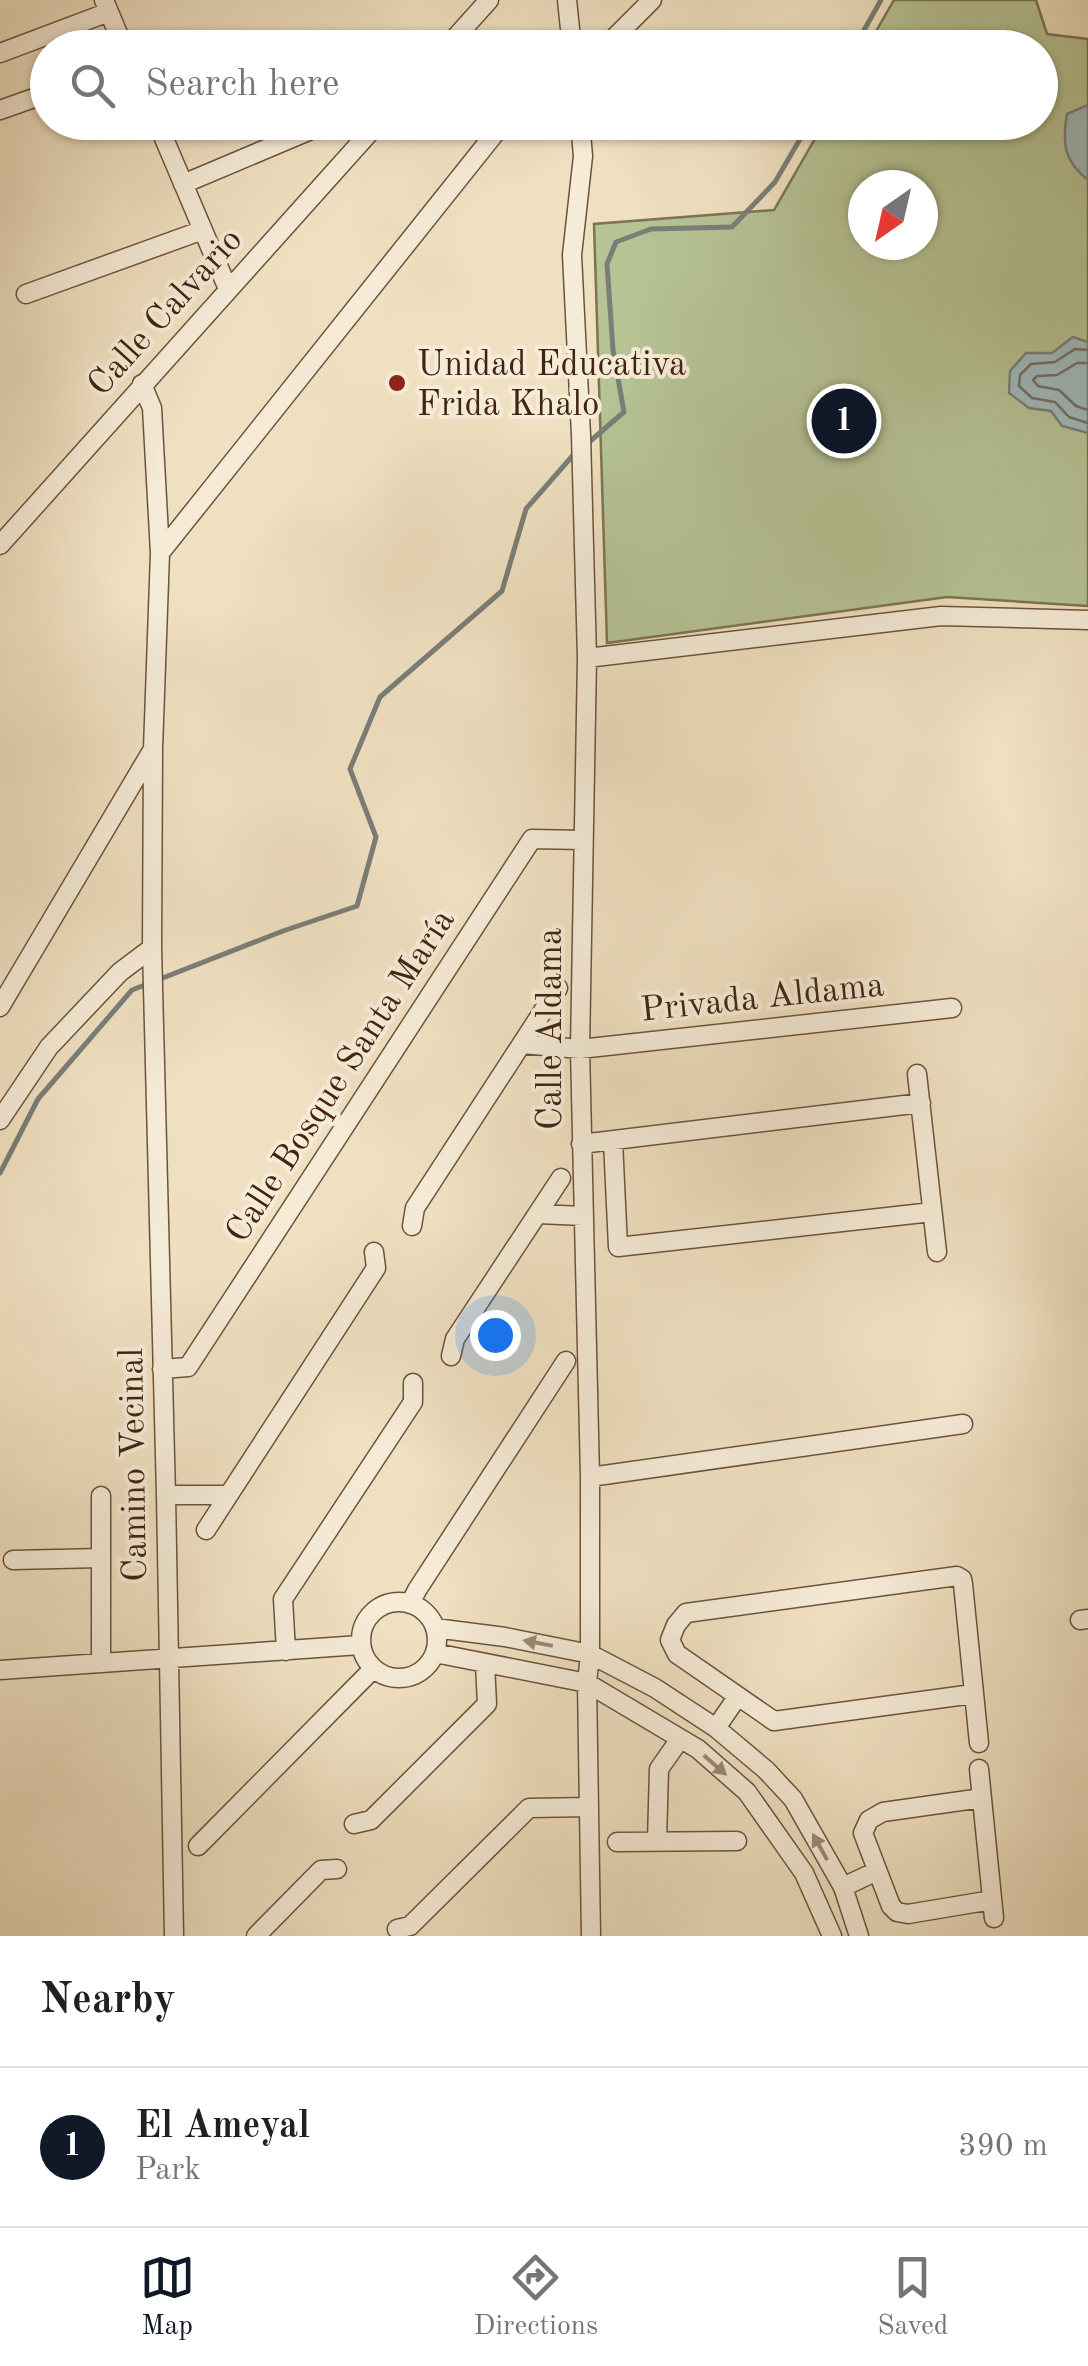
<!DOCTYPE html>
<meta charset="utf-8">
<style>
:root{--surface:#fff;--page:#f2f2f2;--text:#202124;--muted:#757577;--line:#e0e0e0;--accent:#111827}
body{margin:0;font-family:"Old Standard TT",serif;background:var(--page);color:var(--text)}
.compass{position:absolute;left:848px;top:170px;width:90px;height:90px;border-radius:50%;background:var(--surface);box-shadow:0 2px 8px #0004;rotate:214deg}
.you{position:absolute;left:495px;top:1335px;width:35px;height:35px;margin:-25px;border:8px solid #fff;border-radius:50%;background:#1a73e8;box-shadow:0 0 0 15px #1a73e833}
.badge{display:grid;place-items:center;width:65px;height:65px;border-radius:50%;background:var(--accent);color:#fff;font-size:32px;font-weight:700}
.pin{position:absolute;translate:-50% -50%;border:5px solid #fff;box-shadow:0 2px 10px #0006}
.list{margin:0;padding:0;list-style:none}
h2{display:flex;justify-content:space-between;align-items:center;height:130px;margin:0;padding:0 40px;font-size:42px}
h2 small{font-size:32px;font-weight:400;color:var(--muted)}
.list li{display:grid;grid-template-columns:65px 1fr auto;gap:30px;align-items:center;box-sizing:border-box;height:160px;padding:0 40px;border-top:2px solid var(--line)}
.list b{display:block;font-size:38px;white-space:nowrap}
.list p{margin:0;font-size:32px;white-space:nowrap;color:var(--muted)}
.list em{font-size:32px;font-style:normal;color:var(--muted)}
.icon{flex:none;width:55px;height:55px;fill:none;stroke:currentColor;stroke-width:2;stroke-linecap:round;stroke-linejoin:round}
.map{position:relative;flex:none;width:1088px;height:1936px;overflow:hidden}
.search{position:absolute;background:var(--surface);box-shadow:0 2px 8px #0004;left:30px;right:30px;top:30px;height:110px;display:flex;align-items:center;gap:25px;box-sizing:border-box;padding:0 35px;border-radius:55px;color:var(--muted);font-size:38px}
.sheet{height:290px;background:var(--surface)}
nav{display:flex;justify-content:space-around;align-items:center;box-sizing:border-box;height:140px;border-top:2px solid var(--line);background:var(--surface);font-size:28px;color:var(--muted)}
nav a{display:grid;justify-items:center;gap:5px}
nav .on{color:var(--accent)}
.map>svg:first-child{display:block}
.green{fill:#b6c395;stroke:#7c7452;stroke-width:2.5;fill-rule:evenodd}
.water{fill:#9fbabd;stroke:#7a7e78;stroke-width:2.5}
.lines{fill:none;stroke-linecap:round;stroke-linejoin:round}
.shore{stroke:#706f66;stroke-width:2.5}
.stream{stroke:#7a7e78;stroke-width:5}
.street-casing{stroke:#6d533c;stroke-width:21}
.street{stroke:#f5ebd7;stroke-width:18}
.oneway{fill:#9c8874}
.poi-dot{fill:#8f2418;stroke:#f5ebd7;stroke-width:4}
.labels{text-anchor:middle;stroke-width:8;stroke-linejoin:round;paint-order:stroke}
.street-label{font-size:35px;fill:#422410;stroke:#f5ebd7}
.poi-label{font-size:35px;fill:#422410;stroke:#f5ebd7;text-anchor:start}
</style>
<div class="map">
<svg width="1088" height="1936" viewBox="0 0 1088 1936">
<rect width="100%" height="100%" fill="#efe0c1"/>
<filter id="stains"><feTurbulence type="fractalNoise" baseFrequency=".002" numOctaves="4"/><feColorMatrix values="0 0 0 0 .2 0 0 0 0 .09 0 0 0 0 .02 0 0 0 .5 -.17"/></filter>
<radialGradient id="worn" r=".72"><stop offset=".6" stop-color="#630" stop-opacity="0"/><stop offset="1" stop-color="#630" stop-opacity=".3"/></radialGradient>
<path class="green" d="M894 0H1036L1047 34 1088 39V606L947 597 607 643 594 224 774 210 824 123 1040 122V48L867 47ZM863 185H923V245H863Z"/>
<path class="water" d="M1088 105V180C1064 161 1062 144 1067 114Z
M1073 337 1088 342V433L1062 426 1051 411 1029 408 1009 393 1010 371 1026 353H1052Z"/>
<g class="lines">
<path class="shore" d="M1088 350 1075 349 1055 362 1031 364 1020 375 1019 386 1032 398 1055 402 1069 417 1088 423
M1088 363H1077L1057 375 1037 376 1033 380 1038 386 1059 390 1076 406 1088 410"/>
<path class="stream" d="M854 48 881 0
M588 443 624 412 613 350 607 264 616 242 651 229 732 227 775 182 810 122
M0 1173 38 1099 132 990 283 931 357 906 376 837 350 769 380 697 502 591 526 509 575 453"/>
<defs>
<path id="street" d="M104 0 124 48
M567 0 572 48
M446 48 489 0
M604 48 652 0
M0 53 109 12
M0 110 48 93
M157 122 228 289
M580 122 583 156 572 255 581 435 587 658 580 1049 590 1477V1654L587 1683 591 1936
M183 184 325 124
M26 294 203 230
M0 545 379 122
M160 553 504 122
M587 658 941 616 1088 620
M153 749 152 948 166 1495 174 1936
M0 1007 153 749 160 553 152 408 142 384
M522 1044 580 1049 952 1008
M917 1074 937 1252
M0 1120 49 1047 120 972 152 948
M613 1141 618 1247 932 1212
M581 1144 921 1103
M538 1214 583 1216
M412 1226 415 1208 558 988
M451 1356 455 1339 561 1178
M162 1369 188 1367 532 839 583 840
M590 1477 963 1424
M166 1495H228
M101 1496V1662
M206 1530 376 1268 374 1252
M13 1560 101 1558
M361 1640a38 38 0 1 1 76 0a38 38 0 1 1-76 0Z
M410 1604 417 1590 566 1361
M1080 1620 1088 1619
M435 1628 505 1637 590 1654 655 1688 716 1728 766 1770 793 1799 843 1887 859 1936
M286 1651 283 1599 413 1402V1383
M435 1653 587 1683 698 1749 747 1792 804 1873 832 1936
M0 1670 360 1645
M973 1694 774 1721 677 1654 670 1640 676 1625 686 1613 957 1576 962 1579 963 1584 979 1743
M716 1728 738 1696
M979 1769 994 1918
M982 1798 883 1812 869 1820 863 1833 891 1906 897 1912 908 1914 992 1900
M354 1824 371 1820 487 1704 485 1664
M657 1841 659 1769 680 1739
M617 1842 737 1841
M198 1846 373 1669
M843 1887 877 1871
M397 1929 410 1926 529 1808 589 1807
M256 1936 321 1870 337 1869"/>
</defs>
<use href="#street" class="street-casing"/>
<use href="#street" class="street"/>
</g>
<defs><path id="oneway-solid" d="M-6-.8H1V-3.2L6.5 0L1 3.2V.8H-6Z" transform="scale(2.5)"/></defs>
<g class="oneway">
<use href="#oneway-solid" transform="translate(538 1643) rotate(-169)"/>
<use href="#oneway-solid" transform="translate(715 1765) rotate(41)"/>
<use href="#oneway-solid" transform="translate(820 1847) rotate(-119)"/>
</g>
<circle class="poi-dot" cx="397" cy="383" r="10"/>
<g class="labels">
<g class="street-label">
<text transform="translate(164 311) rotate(-48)" y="12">Calle Calvario</text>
<text transform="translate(762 996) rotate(-6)" y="12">Privada Aldama</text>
<text transform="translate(549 1029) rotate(-90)" y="12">Calle Aldama</text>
<text transform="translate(339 1075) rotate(-57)" y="12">Calle Bosque Santa María</text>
<text transform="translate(132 1465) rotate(-91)" y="12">Camino Vecinal</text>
</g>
<g class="poi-label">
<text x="417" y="375">Unidad Educativa<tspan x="417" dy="40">Frida Khalo</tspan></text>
</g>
</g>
<rect width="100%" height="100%" filter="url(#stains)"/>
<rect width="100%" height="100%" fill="url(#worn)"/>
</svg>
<svg class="compass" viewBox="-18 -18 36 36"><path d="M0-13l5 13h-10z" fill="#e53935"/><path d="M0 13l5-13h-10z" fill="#757577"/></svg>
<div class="you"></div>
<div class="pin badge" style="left:844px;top:421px">1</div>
<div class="search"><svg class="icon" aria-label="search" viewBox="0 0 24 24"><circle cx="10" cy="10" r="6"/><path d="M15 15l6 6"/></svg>Search here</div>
</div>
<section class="sheet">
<h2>Nearby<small></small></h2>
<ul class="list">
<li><span class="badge">1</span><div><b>El Ameyal</b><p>Park</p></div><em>390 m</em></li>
</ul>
</section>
<nav>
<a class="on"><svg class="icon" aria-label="map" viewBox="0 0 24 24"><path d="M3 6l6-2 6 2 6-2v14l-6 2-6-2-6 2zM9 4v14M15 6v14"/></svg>Map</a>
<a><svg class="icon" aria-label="directions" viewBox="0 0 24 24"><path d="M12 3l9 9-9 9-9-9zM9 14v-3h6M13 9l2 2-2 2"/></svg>Directions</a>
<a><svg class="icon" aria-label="saved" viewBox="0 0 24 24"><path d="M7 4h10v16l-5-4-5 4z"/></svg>Saved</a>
</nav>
